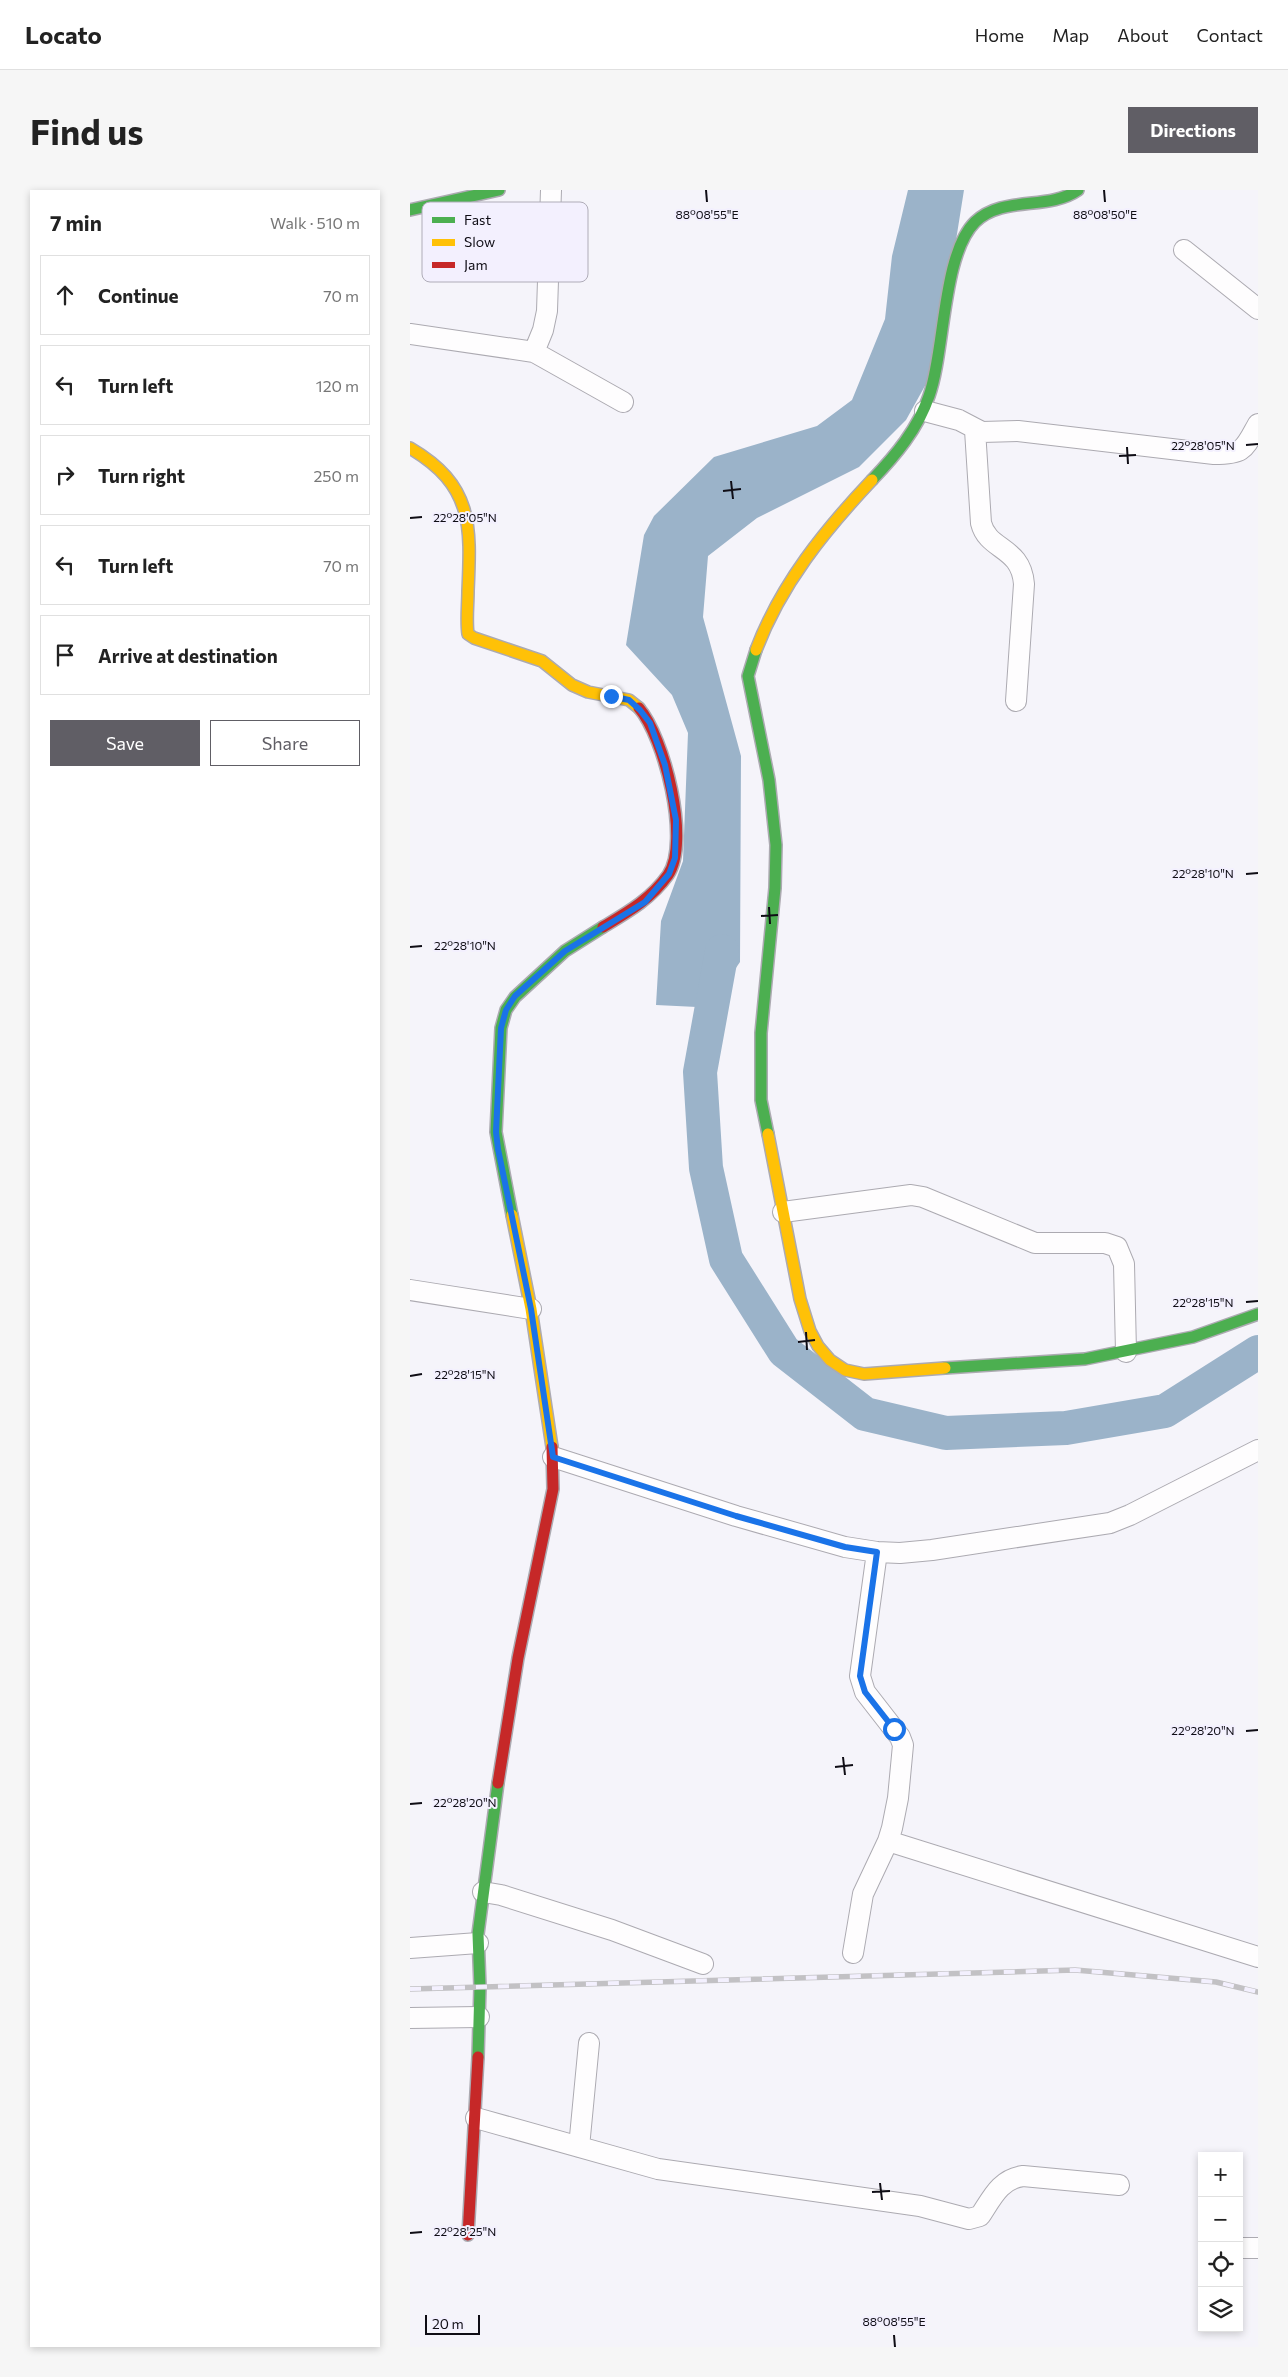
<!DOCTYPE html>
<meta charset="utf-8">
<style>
:root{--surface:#fff;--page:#f6f6f6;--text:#222;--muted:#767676;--line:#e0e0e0;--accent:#605e65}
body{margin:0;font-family:Commissioner,sans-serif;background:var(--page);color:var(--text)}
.controls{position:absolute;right:15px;bottom:15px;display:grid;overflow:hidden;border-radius:0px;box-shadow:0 2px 8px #0003}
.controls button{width:45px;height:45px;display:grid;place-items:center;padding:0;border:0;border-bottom:1px solid var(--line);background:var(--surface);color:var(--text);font:25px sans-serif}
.scale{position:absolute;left:15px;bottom:12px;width:55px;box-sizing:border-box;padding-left:5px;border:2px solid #0f0d15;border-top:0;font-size:14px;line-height:18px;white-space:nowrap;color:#0f0d15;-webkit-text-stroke:4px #f3f0fe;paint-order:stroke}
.stop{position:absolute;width:15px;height:15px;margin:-11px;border:4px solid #1a73e8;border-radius:50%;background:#fff}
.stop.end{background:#1a73e8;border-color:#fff;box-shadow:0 1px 5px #0008}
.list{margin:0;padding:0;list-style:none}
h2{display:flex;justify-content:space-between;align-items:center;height:65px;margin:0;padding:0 20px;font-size:21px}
h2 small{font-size:16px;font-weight:400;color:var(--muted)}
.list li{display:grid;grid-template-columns:32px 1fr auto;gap:15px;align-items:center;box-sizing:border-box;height:80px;margin:0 10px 10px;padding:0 10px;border:1px solid var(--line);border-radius:0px}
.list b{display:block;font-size:19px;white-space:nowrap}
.list em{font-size:16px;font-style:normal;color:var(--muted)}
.actions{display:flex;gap:10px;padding:15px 20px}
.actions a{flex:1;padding:11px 0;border:1px solid var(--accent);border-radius:0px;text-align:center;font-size:18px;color:var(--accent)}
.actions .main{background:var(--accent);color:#fff}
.icon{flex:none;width:28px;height:28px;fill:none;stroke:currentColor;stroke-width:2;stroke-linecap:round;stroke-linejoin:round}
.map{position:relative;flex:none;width:848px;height:2157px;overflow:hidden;border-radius:0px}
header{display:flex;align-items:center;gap:30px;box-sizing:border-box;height:70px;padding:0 25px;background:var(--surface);border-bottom:1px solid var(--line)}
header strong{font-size:24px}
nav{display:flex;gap:28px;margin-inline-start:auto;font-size:18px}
.intro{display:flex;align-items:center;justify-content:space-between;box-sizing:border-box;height:120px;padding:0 30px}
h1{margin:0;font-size:35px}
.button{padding:12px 22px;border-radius:0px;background:var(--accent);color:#fff;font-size:18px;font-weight:700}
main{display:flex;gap:30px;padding:0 30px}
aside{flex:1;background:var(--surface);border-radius:0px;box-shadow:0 2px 8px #0003}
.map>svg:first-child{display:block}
.water{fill:#9bb3c9}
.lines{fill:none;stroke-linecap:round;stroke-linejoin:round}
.river{stroke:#9bb3c9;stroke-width:34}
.street-casing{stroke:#acaab1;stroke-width:22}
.fast-casing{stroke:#acaab1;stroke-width:14}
.slow-casing{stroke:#acaab1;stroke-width:14}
.jam-casing{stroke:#acaab1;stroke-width:14}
.street{stroke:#fefdfe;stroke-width:20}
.fast{stroke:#4caf50;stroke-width:11}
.slow{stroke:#ffc107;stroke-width:11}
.jam{stroke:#c62828;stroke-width:11}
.rail-casing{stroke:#c2c1c4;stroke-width:5.5}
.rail{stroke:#f3f0fe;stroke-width:4;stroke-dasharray:11;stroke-linecap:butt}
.route{stroke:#1a73e8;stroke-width:6}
.ticks{fill:none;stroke:#0f0d15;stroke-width:2}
.key{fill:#f3f0fe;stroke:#afacb8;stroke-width:1}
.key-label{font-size:14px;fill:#0f0d15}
.ticks-label{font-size:12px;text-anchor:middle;fill:#0f0d15;stroke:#f3f0fe;stroke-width:4;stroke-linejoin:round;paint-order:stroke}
</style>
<header>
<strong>Locato</strong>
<nav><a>Home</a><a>Map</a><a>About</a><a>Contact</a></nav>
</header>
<div class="intro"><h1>Find us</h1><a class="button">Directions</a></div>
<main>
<aside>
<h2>7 min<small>Walk · 510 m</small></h2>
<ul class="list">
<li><svg class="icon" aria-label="ahead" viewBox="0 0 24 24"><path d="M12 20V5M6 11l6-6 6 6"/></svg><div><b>Continue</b></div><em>70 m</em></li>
<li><svg class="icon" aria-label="left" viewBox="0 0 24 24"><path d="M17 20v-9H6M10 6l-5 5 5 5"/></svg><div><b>Turn left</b></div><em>120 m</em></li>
<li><svg class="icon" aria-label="right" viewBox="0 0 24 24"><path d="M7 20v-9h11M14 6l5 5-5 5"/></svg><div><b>Turn right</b></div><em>250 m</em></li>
<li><svg class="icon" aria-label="left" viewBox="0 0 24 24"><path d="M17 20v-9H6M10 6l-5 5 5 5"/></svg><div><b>Turn left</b></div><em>70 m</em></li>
<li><svg class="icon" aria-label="arrive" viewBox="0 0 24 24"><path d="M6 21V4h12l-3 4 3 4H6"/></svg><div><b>Arrive at destination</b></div></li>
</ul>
<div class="actions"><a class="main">Save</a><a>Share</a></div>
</aside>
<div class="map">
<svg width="848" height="2157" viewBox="0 0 848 2157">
<rect width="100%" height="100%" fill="#f5f4fa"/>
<path class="water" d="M498 0H554L526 176 496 230 449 277 347 328 298 366 293 427 331 566 330 772 306 807 287 817 246 815 251 731 273 671 278 543 262 505 216 455 234 345 244 326 304 267 407 236 442 210 475 129 482 66Z"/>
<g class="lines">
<path class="river" d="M312 761 290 882 296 978 316 1069 374 1161 455 1224 536 1243 656 1238 755 1221 848 1162"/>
<defs>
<path id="street" d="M774 60 848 119
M0 144 124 162 213 212
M124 162 133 140 137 121 141 0
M515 221 549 230 572 242 608 241 804 264C835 264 834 259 848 234
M565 240 571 333C578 361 611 356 614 394L606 511
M373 1022 501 1005 513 1007 625 1053H695L707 1057 714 1074 716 1162
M0 1100 121 1119
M143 1267 326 1326 435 1357 467 1362 490 1363 522 1360 700 1333 720 1325 848 1260
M478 1651 848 1767
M73 1702 91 1705 202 1740 293 1774
M0 1758 68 1753
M443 1763 453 1704 478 1651 482 1638 488 1608 493 1555 490 1547 455 1502 450 1486 467 1362
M0 1828 69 1827
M66 1928 248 1979 510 2016 559 2029 570 2026C582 2008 590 1989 613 1986L709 1995
M169 1957 179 1853
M829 2058H848"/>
<path id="fast" d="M0 20 89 0
M462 290C485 266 508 239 519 206 535 162 532 65 565 32 593 5 638 21 668 0
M346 460 338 486 359 590 366 655 365 698 351 843V910L358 944
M102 1025 86 942 91 838 96 820 105 807 155 761 193 737
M535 1178 675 1169 783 1147 848 1124
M68 1867 70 1797 68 1744 88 1593"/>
<path id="slow" d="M0 258C63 295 61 335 58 401 58 415 56 430 58 444L64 448 132 471 162 495 178 502 219 510 229 518
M346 460C371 394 414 341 462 290
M358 944 390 1109 400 1141 408 1156 420 1170 435 1180 454 1184 535 1178
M102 1025 121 1119 142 1257"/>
<path id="jam" d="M193 737C218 722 241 709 258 685 281 651 254 547 229 518
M88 1593 108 1468 143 1299 142 1257
M58 2045 68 1867"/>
</defs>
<use href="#street" class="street-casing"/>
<use href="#fast" class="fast-casing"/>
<use href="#slow" class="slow-casing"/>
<use href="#jam" class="jam-casing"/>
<use href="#street" class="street"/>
<use href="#fast" class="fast"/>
<use href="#slow" class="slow"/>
<use href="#jam" class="jam"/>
<defs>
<path id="rail" d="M0 1799 665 1780 806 1792 848 1802"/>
</defs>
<use href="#rail" class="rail-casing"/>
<use href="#rail" class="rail"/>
</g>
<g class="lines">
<path class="route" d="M201 506 219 510 230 520 240 533 255 575 266 630 265 668 259 684 235 712 155 761 105 806 96 820 91 838 86 942 88 959 121 1119 143 1267 326 1326 435 1357 467 1362 450 1486 455 1502 484 1539"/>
</g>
<path class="ticks" d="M296 0 297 12M694 0 695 12M836 255 848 254M717 257 718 274M709 266 726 265M321 291 323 309M313 301 331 299M0 328 12 327M836 684 848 683M359 717 360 734M351 726 368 725M0 757 12 756M836 1112 848 1111M396 1142 397 1160M388 1152 405 1150M0 1186 12 1184M836 1541 848 1540M433 1567 435 1585M425 1577 443 1575M0 1614 12 1613M470 1993 472 2010M462 2002 480 2001M0 2043 12 2042M484 2145 485 2157"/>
<rect x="12" y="12" width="166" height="80" rx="8" class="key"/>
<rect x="22" y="27" width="23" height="6" fill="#4caf50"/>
<rect x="22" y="49" width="23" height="7" fill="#ffc107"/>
<rect x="22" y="72" width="23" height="6" fill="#c62828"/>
<g class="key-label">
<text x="54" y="35">Fast</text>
<text x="54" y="57">Slow</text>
<text x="54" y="80">Jam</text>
</g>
<g class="ticks-label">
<text x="297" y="29">88°08'55"E</text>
<text x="695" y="29">88°08'50"E</text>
<text x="793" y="260">22°28'05"N</text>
<text x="55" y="332">22°28'05"N</text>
<text x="793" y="688">22°28'10"N</text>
<text x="55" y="760">22°28'10"N</text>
<text x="793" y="1117">22°28'15"N</text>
<text x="55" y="1189">22°28'15"N</text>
<text x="793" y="1545">22°28'20"N</text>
<text x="55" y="1617">22°28'20"N</text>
<text x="55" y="2046">22°28'25"N</text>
<text x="484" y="2136">88°08'55"E</text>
</g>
</svg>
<div class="controls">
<button>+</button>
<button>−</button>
<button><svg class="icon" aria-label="locate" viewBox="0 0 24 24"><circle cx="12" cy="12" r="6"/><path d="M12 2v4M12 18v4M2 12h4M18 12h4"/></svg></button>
<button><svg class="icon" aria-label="layers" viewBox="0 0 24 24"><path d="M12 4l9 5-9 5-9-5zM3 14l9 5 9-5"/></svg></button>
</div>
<div class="scale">20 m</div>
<div class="stop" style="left:484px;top:1539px"></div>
<div class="stop end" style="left:201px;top:506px"></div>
</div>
</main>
